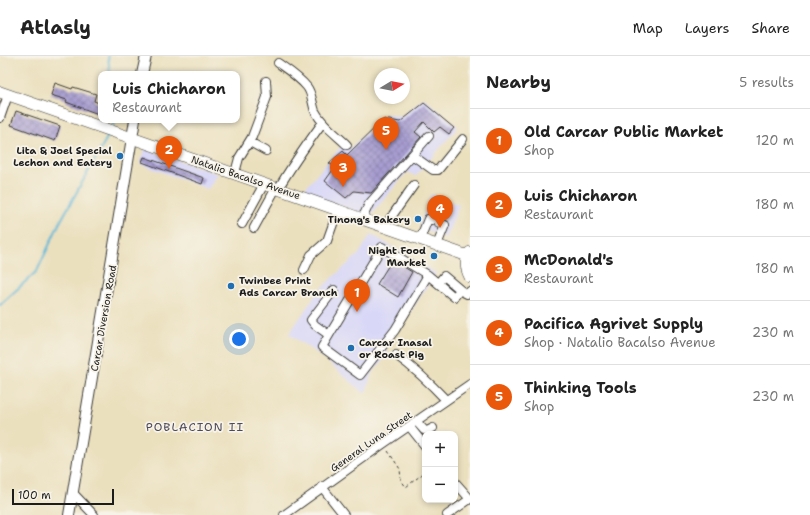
<!DOCTYPE html>
<meta charset="utf-8">
<style>
:root{--surface:#fff;--page:#f6f6f6;--text:#222;--muted:#767676;--line:#e0e0e0;--accent:#ea580c}
body{margin:0;font-family:"Shantell Sans",sans-serif;background:var(--page);color:var(--text)}
.controls{position:absolute;right:12px;bottom:12px;display:grid;overflow:hidden;border-radius:8px;box-shadow:0 2px 6px #0003}
.controls button{width:36px;height:36px;display:grid;place-items:center;padding:0;border:0;border-bottom:1px solid var(--line);background:var(--surface);color:var(--text);font:20px sans-serif}
.compass{position:absolute;left:374px;top:12px;width:36px;height:36px;border-radius:50%;background:var(--surface);box-shadow:0 2px 6px #0003;rotate:80deg}
.scale{position:absolute;left:12px;bottom:10px;width:102px;box-sizing:border-box;padding-left:4px;border:2px solid #1c1c1c;border-top:0;font-size:11px;line-height:14px;white-space:nowrap;color:#1c1c1c;-webkit-text-stroke:3px #f7f3e8;paint-order:stroke}
.you{position:absolute;left:239px;top:283px;width:14px;height:14px;margin:-10px;border:3px solid #fff;border-radius:50%;background:#1a73e8;box-shadow:0 0 0 6px #1a73e833}
.badge{display:grid;place-items:center;width:26px;height:26px;border-radius:50%;background:var(--accent);color:#fff;font-size:13px;font-weight:700}
.pin{position:absolute;translate:-50% -33px;filter:drop-shadow(0 1px 2px #0008)}
.pin::after{content:'';position:absolute;top:21px;width:14px;height:12px;background:inherit;clip-path:polygon(0 0,100% 0,50% 100%)}
.popup{position:absolute;left:98px;top:15px;width:142px;height:52px;box-sizing:border-box;display:grid;place-content:center;border-radius:8px;background:var(--surface);filter:drop-shadow(0 1px 3px #0005);font-size:13px;white-space:nowrap;color:var(--muted)}
.popup b{font-size:15px;color:var(--text)}
.popup::after{content:'';position:absolute;left:50%;top:100%;margin-left:-8px;border:8px solid transparent;border-top-color:var(--surface)}
.list{margin:0;padding:0;list-style:none}
h2{display:flex;justify-content:space-between;align-items:center;height:52px;margin:0;padding:0 16px;font-size:17px}
h2 small{font-size:13px;font-weight:400;color:var(--muted)}
.list li{display:grid;grid-template-columns:26px 1fr auto;gap:12px;align-items:center;box-sizing:border-box;height:64px;padding:0 16px;border-top:1px solid var(--line)}
.list b{display:block;font-size:15px;white-space:nowrap}
.list p{margin:0;font-size:13px;white-space:nowrap;color:var(--muted)}
.list em{font-size:13px;font-style:normal;color:var(--muted)}
.map{position:relative;flex:none;width:470px;height:459px;overflow:hidden}
header{display:flex;align-items:center;gap:24px;box-sizing:border-box;height:56px;padding:0 20px;background:var(--surface);border-bottom:1px solid var(--line)}
header strong{font-size:19px}
nav{display:flex;gap:22px;margin-inline-start:auto;font-size:14px}
main{display:flex}
aside{flex:1;background:var(--surface)}
.map>svg:first-child{display:block}
.built{fill:#d8d7f8}
.lines{fill:none;stroke-linecap:round;stroke-linejoin:round}
.stream{stroke:#59b6d7;stroke-width:2}
.building{fill:url(#building-cross-hatch)}
.minor-casing{stroke:#3b3934;stroke-width:10}
.major-casing{stroke:#3b3934;stroke-width:12}
.highway-casing{stroke:#3b3934;stroke-width:12}
.path{stroke:#3b3934;stroke-width:1;stroke-dasharray:3 3;stroke-linecap:butt}
.minor{stroke:#fff;stroke-width:8}
.major{stroke:#fff;stroke-width:10}
.highway{stroke:#fff;stroke-width:11}
.poi-dot{fill:#1f6fb2;stroke:#f7f3e8;stroke-width:1.5}
.labels{text-anchor:middle;stroke-width:3.5;stroke-linejoin:round;paint-order:stroke}
.poi-label{font-size:10px;font-weight:bold;fill:#1c1c1c;stroke:#f7f3e8;text-anchor:end}
.street-label{font-size:10px;fill:#1c1c1c;stroke:#f7f3e8}
.quarter-label{font-size:12px;letter-spacing:1px;fill:#4d495b;stroke:#f7f3e8}
</style>
<header>
<strong>Atlasly</strong>
<nav><a>Map</a><a>Layers</a><a>Share</a></nav>
</header>
<main>
<div class="map">
<svg width="470" height="459" viewBox="0 0 470 459">
<defs>
<pattern id="building-cross-hatch" width="8" height="8" patternUnits="userSpaceOnUse"><rect width="8" height="8" fill="#a79dd0"/><path d="M0 0l8 8M0 8l8-8" fill="none" stroke="#877fa8"/></pattern>
</defs>
<rect width="100%" height="100%" fill="#f7f3e8"/>
<filter id="ink" filterUnits="userSpaceOnUse"><feTurbulence type="fractalNoise" baseFrequency=".025" numOctaves="2"/><feDisplacementMap in="SourceGraphic" scale="8" xChannelSelector="R" yChannelSelector="G"/><feConvolveMatrix kernelMatrix="1 2 1 2 8 2 1 2 1" color-interpolation-filters="sRGB"/></filter>
<filter id="wash" filterUnits="userSpaceOnUse"><feTurbulence type="fractalNoise" baseFrequency=".012" numOctaves="4" result="noise"/><feDisplacementMap in="SourceGraphic" scale="16" xChannelSelector="R" yChannelSelector="G"/><feGaussianBlur stdDeviation="0.9" result="paint"/><feColorMatrix in="noise" values="0 0 0 0 0 0 0 0 0 0 0 0 0 0 0 0 0 1.4 0 .05"/><feComposite in="paint" operator="in"/></filter>
<g filter="url(#wash)">
<rect width="100%" height="100%" fill="#ebe0be"/>
<path class="built" d="M424 42 458 71 416 120 407 116 370 160 311 140 303 135 343 88 349 93 386 58 401 61Z
M145 93 218 118 208 133 140 108Z
M431 138 459 149 446 182 419 171Z
M371 178 436 217 385 294 389 297 372 317 366 336 364 337 322 301 289 278 318 235 359 198Z"/>
<g class="lines">
<path class="stream" d="M108 0 110 18
M113 71 114 64
M0 249 37 215 59 168 109 78"/>
</g>
<g id="blocks">
<path class="building" d="M55 27 72 33 73 31 96 38 94 45 101 48V59L66 46 67 44 51 39Z
M424 47 454 72 449 78 440 71 434 76 424 66 415 76 421 81 371 137 354 135 346 142 325 125 335 111 329 107 343 95 347 99 384 63 400 66Z
M16 55 60 70 55 85 11 69Z
M144 101 204 122 202 128 142 106Z
M436 153 443 156 441 162H437L434 159Z
M392 204 412 216 398 241 377 228Z"/>
</g>
</g>
<g filter="url(#ink)">
<use href="#blocks" fill-opacity="0" stroke="#3b3934" stroke-width="1"/>
<g class="lines">
<defs>
<path id="minor" d="M278 7C288 14 299 21 307 31 312 37 312 47 315 55 322 69 337 79 347 89
M0 62 8 39
M250 86 266 95
M412 99 433 114H438L463 83
M235 117 239 102 252 81 267 41 266 25
M278 133C292 109 307 88 323 66
M362 163 369 148 429 80
M242 168 264 128
M384 171 414 129
M254 172 276 132
M420 183 428 163 432 164
M437 189 445 169 439 167
M304 214 311 199 327 185 338 154
M428 219 395 274 360 319 322 291 382 191 428 219 454 241 460 234
M438 227 444 220 463 236 467 238 470 235
M329 279 315 269 311 264 334 234
M396 299C414 312 430 327 446 344
M416 365 424 374 427 375 433 372
M409 370 425 390
M455 426 470 443
M322 431 344 459
M73 437 94 459
M284 459 383 388 470 328
M447 459 470 443"/>
<path id="major" d="M142 18 146 0
M69 459 135 64"/>
<path id="highway" d="M0 36C112 76 225 114 338 154L362 163 468 200
M470 196C465 204 465 212 470 221"/>
</defs>
<use href="#minor" class="minor-casing"/>
<use href="#major" class="major-casing"/>
<use href="#highway" class="highway-casing"/>
<path class="path" d="M388 395 400 413 401 424 406 431 425 416"/>
<use href="#minor" class="minor"/>
<use href="#major" class="major"/>
<use href="#highway" class="highway"/>
</g>
</g>
<g class="poi-dot">
<circle cx="120" cy="100" r="4"/>
<circle cx="418" cy="163" r="4"/>
<circle cx="434" cy="200" r="4"/>
<circle cx="231" cy="230" r="4"/>
<circle cx="351" cy="292" r="4"/>
</g>
<g class="labels">
<g class="poi-label">
<text x="112" y="98">Lita &amp; Joel Special<tspan x="112" dy="12">Lechon and Eatery</tspan></text>
<text x="410" y="167">Tinong's Bakery</text>
<text x="426" y="198">Night Food<tspan x="426" dy="12">Market</tspan></text>
<text x="239" y="228" text-anchor="start">Twinbee Print<tspan x="239" dy="12">Ads Carcar Branch</tspan></text>
<text x="359" y="290" text-anchor="start">Carcar Inasal<tspan x="359" dy="12">or Roast Pig</tspan></text>
</g>
<g class="street-label">
<text transform="translate(246 121) rotate(19)" y="4">Natalio Bacalso Avenue</text>
<text transform="translate(103 262) rotate(-80)" y="4">Carcar Diversion Road</text>
<text transform="translate(371 385) rotate(-35)" y="4">General Luna Street</text>
</g>
<g class="quarter-label">
<text x="195" y="375">POBLACION II</text>
</g>
</g>
</svg>
<div class="controls">
<button>+</button>
<button>−</button>
</div>
<svg class="compass" viewBox="-18 -18 36 36"><path d="M0-13l5 13h-10z" fill="#e53935"/><path d="M0 13l5-13h-10z" fill="#767676"/></svg>
<div class="scale">100 m</div>
<div class="you"></div>
<div class="pin badge" style="left:357px;top:256px">1</div>
<div class="pin badge" style="left:169px;top:113px">2</div>
<div class="popup"><b>Luis Chicharon</b>Restaurant</div>
<div class="pin badge" style="left:343px;top:131px">3</div>
<div class="pin badge" style="left:440px;top:172px">4</div>
<div class="pin badge" style="left:386px;top:94px">5</div>
</div>
<aside>
<h2>Nearby<small>5 results</small></h2>
<ul class="list">
<li><span class="badge">1</span><div><b>Old Carcar Public Market</b><p>Shop</p></div><em>120 m</em></li>
<li><span class="badge">2</span><div><b>Luis Chicharon</b><p>Restaurant</p></div><em>180 m</em></li>
<li><span class="badge">3</span><div><b>McDonald's</b><p>Restaurant</p></div><em>180 m</em></li>
<li><span class="badge">4</span><div><b>Pacifica Agrivet Supply</b><p>Shop · Natalio Bacalso Avenue</p></div><em>230 m</em></li>
<li><span class="badge">5</span><div><b>Thinking Tools</b><p>Shop</p></div><em>230 m</em></li>
</ul>
</aside>
</main>
